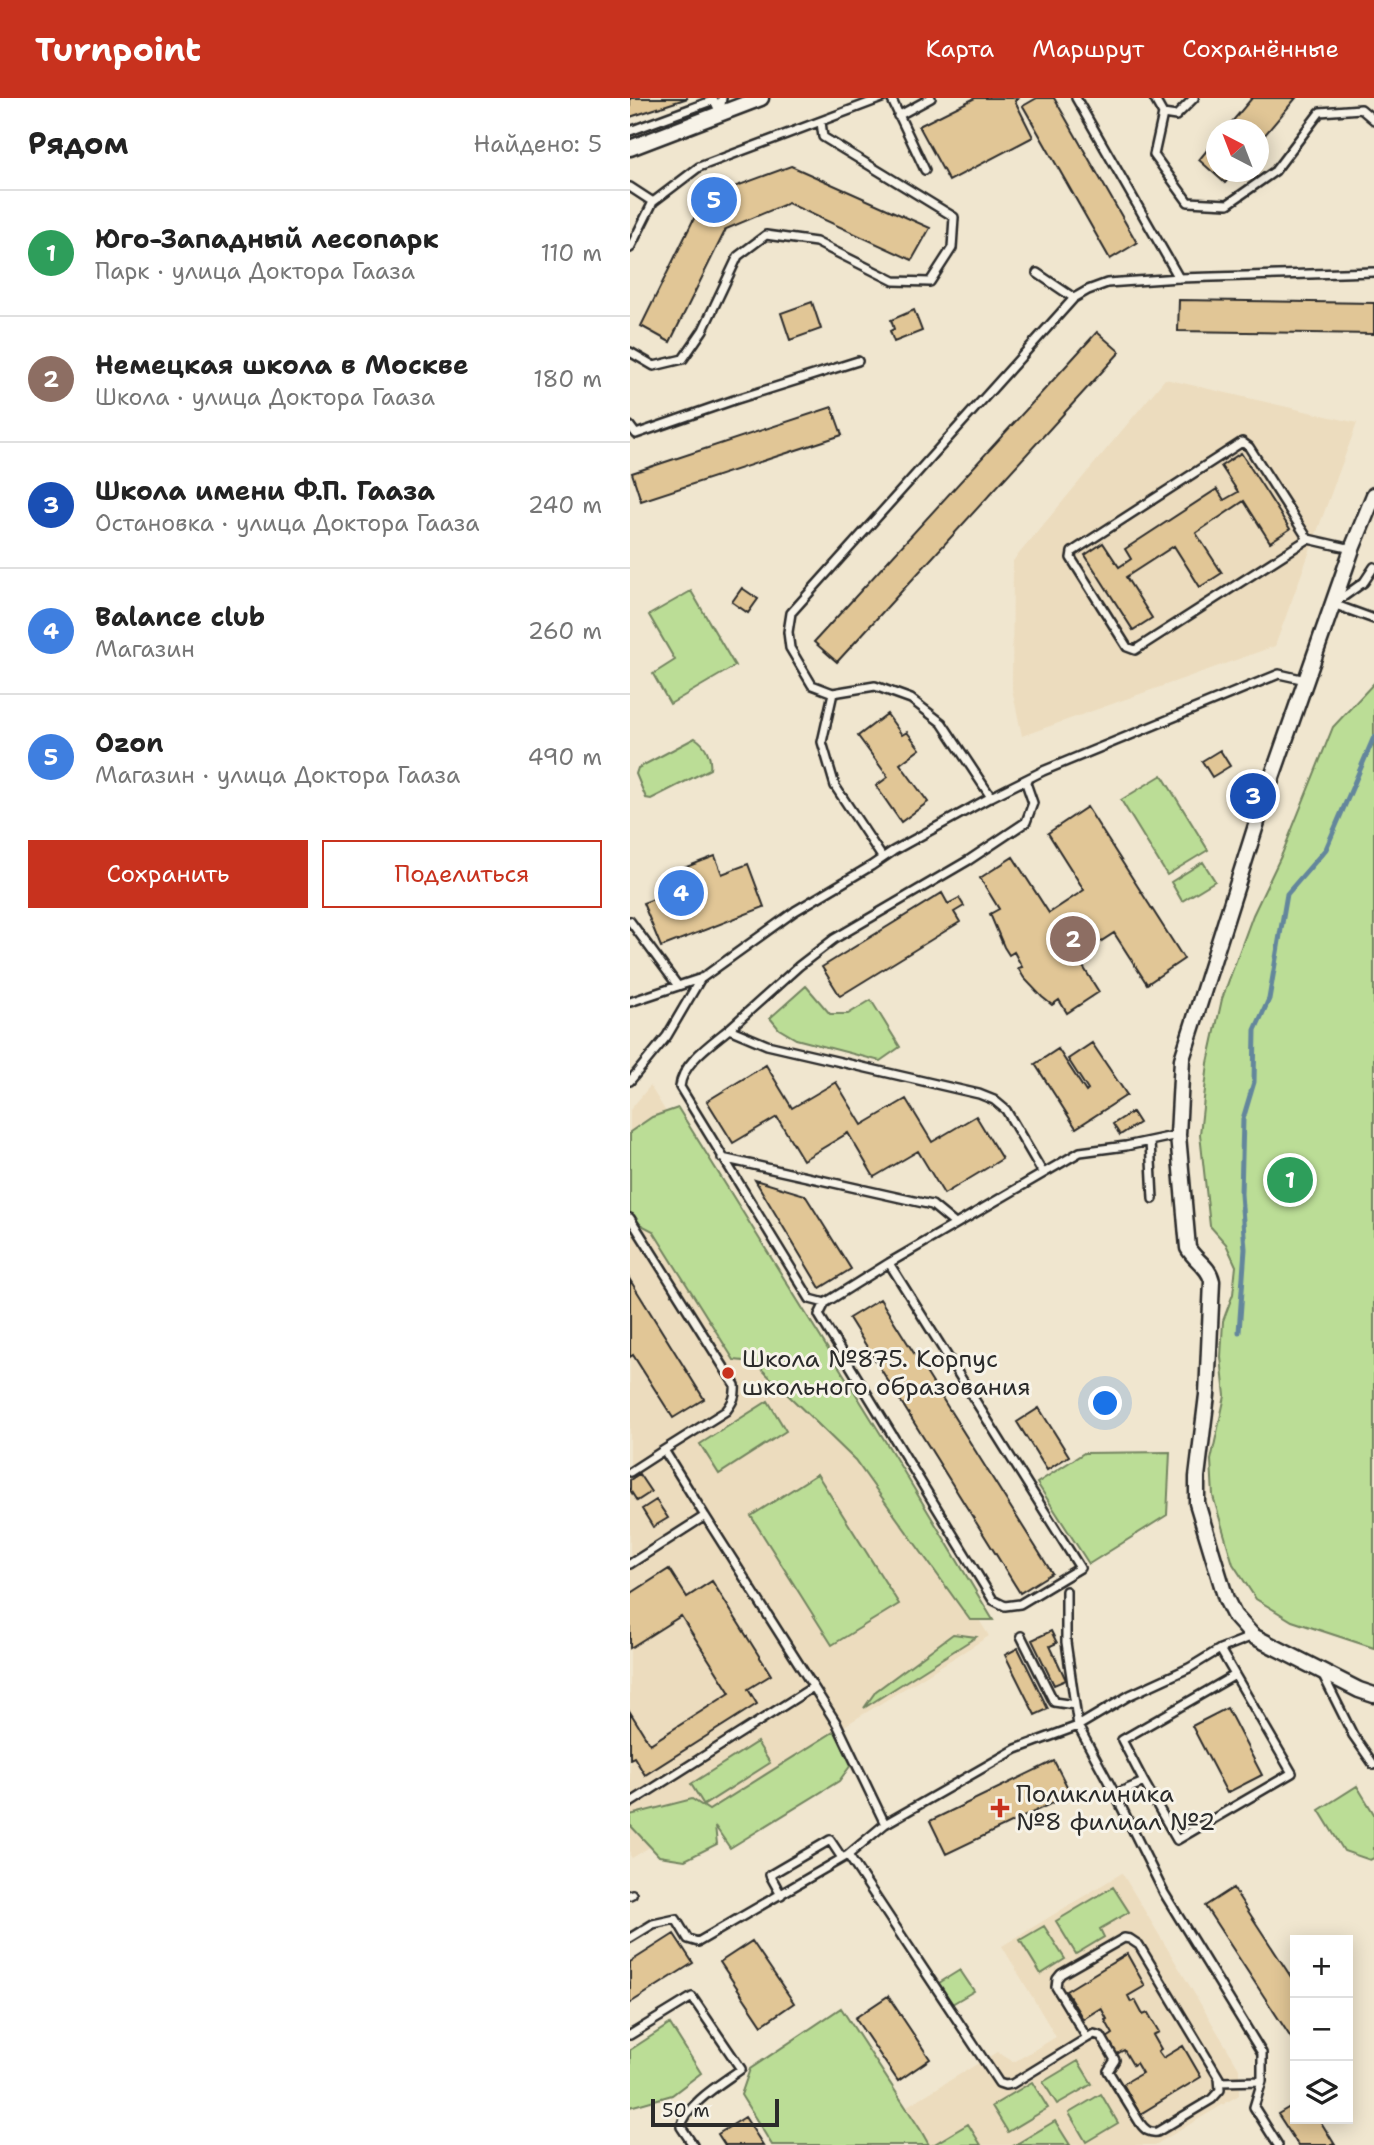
<!DOCTYPE html>
<html lang="ru">
<meta charset="utf-8">
<style>
:root{--surface:#fff;--page:#f2f2f2;--text:#222;--muted:#767676;--line:#e0e0e0;--accent:#c8321e}
body{margin:0;font-family:"Shantell Sans",sans-serif;background:var(--page);color:var(--text)}
.controls{position:absolute;right:21px;bottom:21px;display:grid;overflow:hidden;border-radius:0px;box-shadow:0 4px 18px #0003}
.controls button{width:63px;height:63px;display:grid;place-items:center;padding:0;border:0;border-bottom:2px solid var(--line);background:var(--surface);color:var(--text);font:35px sans-serif}
.compass{position:absolute;left:576px;top:21px;width:63px;height:63px;border-radius:50%;background:var(--surface);box-shadow:0 4px 18px #0003;rotate:318deg}
.scale{position:absolute;left:21px;bottom:18px;width:128px;box-sizing:border-box;padding-left:7px;border:4px solid #2b2b2b;border-top:0;font-size:19px;line-height:24px;white-space:nowrap;color:#2b2b2b;-webkit-text-stroke:5px #f7f3e8;paint-order:stroke}
.you{position:absolute;left:476px;top:1306px;width:24px;height:24px;margin:-18px;border:5px solid #fff;border-radius:50%;background:#1a73e8;box-shadow:0 0 0 10px #1a73e833}
.badge{display:grid;place-items:center;width:46px;height:46px;border-radius:50%;background:var(--accent);color:#fff;font-size:23px;font-weight:700}
.pin{position:absolute;translate:-50% -50%;border:4px solid #fff;box-shadow:0 2px 7px #0006}
.list{margin:0;padding:0;list-style:none}
h2{display:flex;justify-content:space-between;align-items:center;height:91px;margin:0;padding:0 28px;font-size:30px}
h2 small{font-size:23px;font-weight:400;color:var(--muted)}
.list li{display:grid;grid-template-columns:46px 1fr auto;gap:21px;align-items:center;box-sizing:border-box;height:126px;padding:0 28px;border-top:2px solid var(--line)}
.list b{display:block;font-size:26px;white-space:nowrap}
.list p{margin:0;font-size:23px;white-space:nowrap;color:var(--muted)}
.list em{font-size:23px;font-style:normal;color:var(--muted)}
.actions{display:flex;gap:14px;padding:21px 28px}
.actions a{flex:1;padding:16px 0;border:2px solid var(--accent);border-radius:0px;text-align:center;font-size:24px;color:var(--accent)}
.actions .main{background:var(--accent);color:#fff}
.icon{flex:none;width:38px;height:38px;fill:none;stroke:currentColor;stroke-width:2;stroke-linecap:round;stroke-linejoin:round}
.map{position:relative;flex:none;width:744px;height:2047px;overflow:hidden}
header{display:flex;align-items:center;gap:42px;box-sizing:border-box;height:98px;padding:0 35px;background:var(--accent);color:#fff}
header strong{font-size:33px}
nav{display:flex;gap:38px;margin-inline-start:auto;font-size:24px}
main{display:flex}
aside{flex:1;background:var(--surface)}
.map>svg:first-child{display:block}
.built{fill:#ecdcbe}
.green{fill:#bbdd96;stroke:#738460;stroke-width:2}
.lines{fill:none;stroke-linecap:round;stroke-linejoin:round}
.stream{stroke:#63869c;stroke-width:5}
.building{fill:#e1c696;stroke:#2b2b2b;stroke-width:2}
.service-casing{stroke:#2b2b2b;stroke-width:12}
.minor-casing{stroke:#2b2b2b;stroke-width:19}
.service{stroke:#f7f3e8;stroke-width:7}
.minor{stroke:#f7f3e8;stroke-width:14}
.poi-dot{fill:#c8321e;stroke:#f7f3e8;stroke-width:2.5}
.labels{text-anchor:middle;stroke-width:6;stroke-linejoin:round;paint-order:stroke}
.poi-label{font-size:24px;fill:#2b2b2b;stroke:#f7f3e8;text-anchor:start}
</style>
<header>
<strong>Turnpoint</strong>
<nav><a>Карта</a><a>Маршрут</a><a>Сохранённые</a></nav>
</header>
<main>
<aside>
<h2>Рядом<small>Найдено: 5</small></h2>
<ul class="list">
<li><span class="badge" style="background:#2e9e5b">1</span><div><b>Юго-Западный лесопарк</b><p>Парк · улица Доктора Гааза</p></div><em>110 m</em></li>
<li><span class="badge" style="background:#8d6e63">2</span><div><b>Немецкая школа в Москве</b><p>Школа · улица Доктора Гааза</p></div><em>180 m</em></li>
<li><span class="badge" style="background:#1a4fb4">3</span><div><b>Школа имени Ф.П. Гааза</b><p>Остановка · улица Доктора Гааза</p></div><em>240 m</em></li>
<li><span class="badge" style="background:#3f7fe0">4</span><div><b>Balance club</b><p>Магазин</p></div><em>260 m</em></li>
<li><span class="badge" style="background:#3f7fe0">5</span><div><b>Ozon</b><p>Магазин · улица Доктора Гааза</p></div><em>490 m</em></li>
</ul>
<div class="actions"><a class="main">Сохранить</a><a>Поделиться</a></div>
</aside>
<div class="map">
<svg width="744" height="2047" viewBox="0 0 744 2047">
<rect width="100%" height="100%" fill="#f0e6cf"/>
<filter id="ink" filterUnits="userSpaceOnUse"><feTurbulence type="fractalNoise" baseFrequency=".0143" numOctaves="2"/><feDisplacementMap in="SourceGraphic" scale="14" xChannelSelector="R" yChannelSelector="G"/><feConvolveMatrix kernelMatrix="1 2 1 2 8 2 1 2 1" color-interpolation-filters="sRGB"/></filter>
<g filter="url(#ink)">
<path class="built" d="M535 281 727 325 645 548 392 638 382 591 383 463Z
M20 988 359 1538 2 1760 0 1757V1012Z
M492 1775 609 1970V1997L525 2047H296L274 2010 367 1954 384 1964 426 1939 372 1848Z"/>
<path class="green" d="M61 493 105 568 40 606 23 576 45 562 19 517Z
M744 585V1550L662 1523 626 1501 603 1466 583 1398 581 1362 595 1298 591 1259 593 1223 603 1196 606 1168 596 1146 580 1128 570 1036 578 965 592 901 623 817 652 756 703 629Z
M65 640C75 646 82 659 80 671L21 701 16 700 6 676 8 670Z
M532 677 578 752 537 777 491 702Z
M573 764 585 783 552 803 541 784Z
M176 888 200 916H218L241 902 270 949 250 963 166 941 149 931 140 920Z
M48 1010 265 1359 363 1522H340L225 1362 124 1264 104 1262 23 1133 0 1121V1034L22 1019Z
M138 1303 156 1333 89 1376 70 1346Z
M540 1354 537 1417 459 1466 407 1385 454 1355Z
M187 1376 269 1506 202 1547 121 1418Z
M323 1536 346 1539 234 1610 246 1593Z
M205 1633 221 1667 209 1683 100 1750 85 1728 87 1746 55 1762 29 1758 0 1727V1717L62 1701 79 1712Z
M127 1644 140 1665 74 1707 61 1686Z
M727 1688 744 1716V1760L740 1762 714 1753 689 1712Z
M483 1789 499 1814 470 1831 474 1839 446 1856 426 1823Z
M414 1828 435 1861 411 1876 390 1842Z
M330 1872 344 1893 322 1906 309 1885Z
M211 1910 290 2031 299 2047H142L111 1997 120 1971Z
M40 1926 71 1975 42 1997 0 2009V1952Z
M448 1963 462 1986 427 2006 413 1984Z
M402 1984 418 2010 378 2034 362 2008Z
M471 1996 488 2025 456 2044 439 2015Z
M425 2023 440 2047H385Z
M338 2026 351 2047H303Z"/>
<g class="lines">
<path class="stream" d="M609 1234 615 1151 611 1096 613 1021 624 984 625 932 639 901 657 796 696 751 744 639"/>
</g>
<path class="building" d="M0 0H58L0 19Z
M345 0H389L385 3 403 39 319 83 289 28Z
M407 0H424L507 145 480 161 393 8Z
M622 0H666L628 45V32H595Z
M586 41V74H604L595 85 569 62Z
M161 68 300 130 282 162 158 105 96 131 40 244 11 228 74 100Z
M549 202 744 205V236L548 233Z
M182 204 191 231 160 242 151 215Z
M284 212 292 233 264 244 260 233 264 231 261 222Z
M467 234 490 254 207 564 184 544Z
M202 309 212 337 11 403 2 375Z
M611 355 660 431 640 444 614 403 566 435 592 475 570 489 544 448 496 479 522 520 503 532 455 457 473 445 489 469 501 461 495 451 587 391 594 402 608 394 591 368Z
M112 490 128 501 118 515 102 504Z
M257 616 272 637 277 634 290 651 270 666 298 704 271 724 246 688 258 679 228 638Z
M590 652 600 668 582 679 572 663Z
M457 709 554 861 517 886 484 835 447 859 469 894 437 915 429 902 422 907 412 899 394 880 388 870 392 869 384 854 379 857 374 849 360 816 369 811 350 780 383 759 419 815 454 792 418 735Z
M85 758 92 776 118 766 134 809 31 849 13 805 37 796 30 779Z
M312 795 318 806 329 800 334 808 324 814 330 824 210 898 192 869Z
M462 945 497 997 446 1030 405 966 428 951 456 994 458 992 438 961Z
M136 967 162 1010 206 984 232 1027 276 1001 302 1044 346 1018 372 1061 314 1096 288 1053 244 1079 218 1035 173 1062 147 1019 103 1045 77 1003Z
M502 1014 509 1025 490 1037 483 1026Z
M125 1082 175 1097 221 1171 190 1190Z
M0 1182 74 1301 43 1320 3 1257 0 1259Z
M250 1201 422 1475 390 1495 219 1220Z
M409 1310 439 1358 417 1372 387 1324Z
M9 1376 21 1394 7 1403 0 1392V1382Z
M26 1402 38 1420 23 1429 12 1411Z
M39 1471 57 1499 82 1483 141 1577 118 1591 127 1606 15 1677 4 1659 0 1661V1614L20 1646 100 1595 51 1518 0 1550V1496Z
M421 1533 427 1545 420 1548 436 1582 424 1587 402 1542Z
M388 1550 418 1611 405 1617 375 1557Z
M597 1610 632 1677 597 1695 562 1628Z
M424 1663 441 1696 316 1756 300 1723Z
M603 1790 665 1885V1946L575 1808Z
M44 1836 63 1865 0 1905V1864Z
M122 1843 164 1905 132 1927 90 1864Z
M497 1856 515 1888 498 1898 501 1904 505 1902 513 1917 518 1915 529 1934 523 1937 531 1951 528 1953 533 1960 553 1948 571 1979 510 2016 493 1986 512 1975 506 1965 503 1967 494 1952 487 1956 477 1940 483 1936 475 1922 477 1921 471 1910 453 1921 436 1893Z
M258 1898 300 1961 268 1983 225 1920Z
M665 2006V2021H689L705 2047H668L648 2016Z
M115 2019 133 2047H95L88 2036Z"/>
<g class="lines">
<defs>
<path id="service" d="M261 0 295 72
M446 0 549 180
M524 0 533 16 524 57 558 104 598 106 645 73 690 14 731 11 744 22
M90 14 92 0
M533 16 546 18 564 0
M268 18 301 0
M0 33 84 2 90 15
M0 89 23 104
M0 150 23 104 69 69 252 0
M407 175 444 200
M0 254 24 268 53 261 73 232 108 158 136 137 186 144 264 183 300 184 322 150 324 119 193 39 191 24
M0 328 6 336 104 302 228 263
M678 441 505 552 497 549 441 460 442 454 448 450 612 344 619 349 678 441 722 451
M706 504 734 484 744 469
M703 506 744 521
M203 595 192 644 205 688 252 759
M361 699 312 625 281 601 245 588 203 595 182 587 160 550 158 534 161 515 444 200 458 192 477 185 549 180 744 174
M0 823 48 888
M0 904 72 880 165 813 241 768 263 753 361 699 413 673 649 576 676 582
M99 931 169 868 204 841 339 762 396 724 403 705 395 682
M0 983 37 938 71 880
M520 1043 523 1101
M92 1060 302 1107 325 1126
M0 1120 105 1287C106 1298 103 1304 96 1313L34 1352 75 1418 0 1466
M259 1165 450 1470 390 1506 375 1508 363 1502 189 1217 195 1205 259 1165 450 1054 496 1048 548 1037
M195 1205 180 1201 50 989C52 965 81 946 99 931L137 947 349 996 364 1002 376 1012 413 1075
M0 1374 34 1352
M75 1418 207 1626 255 1726
M391 1538 424 1604 445 1607
M623 1538 590 1551 559 1570 500 1597 448 1628 485 1696 534 1795 632 1955V1983L624 2009 648 2047
M590 1551 605 1577
M693 1577 723 1637 744 1667
M485 1696 514 1684 492 1642 605 1577 662 1675 547 1742 514 1684
M0 1705 183 1589
M218 1757 369 1985 375 1987 382 1986 457 1940 426 1889 427 1881 431 1876 494 1840 500 1841 509 1847 589 1980 590 1992 582 2001 527 2034C519 2035 515 2032 510 2025L478 1973 485 1962 471 1938 464 1936 457 1940
M0 1797 2 1796
M151 1797 140 1777 200 1742 212 1760
M0 1840 23 1826 46 1821 58 1841 68 1844 218 1757 255 1726 386 1651 448 1628 436 1544V1493
M0 1937 62 1899 111 1971C92 1985 56 2006 51 2029L63 2047
M590 1984 632 1983"/>
<path id="minor" d="M0 50 131 0
M744 397 722 451 634 702 552 961 548 1037 558 1150C565 1163 579 1168 582 1183L577 1297 567 1379V1405L596 1501 604 1517 623 1538 729 1592 744 1597"/>
</defs>
<use href="#service" class="service-casing"/>
<use href="#minor" class="minor-casing"/>
<use href="#service" class="service"/>
<use href="#minor" class="minor"/>
</g>
</g>
<g class="poi-dot">
<circle cx="98" cy="1275" r="7"/>
<path d="M366.5 1699.5h7v7h7v7h-7v7h-7v-7h-7v-7h7z"/>
</g>
<g class="labels">
<g class="poi-label">
<text x="112" y="1269">Школа №875. Корпус<tspan x="112" dy="28">школьного образования</tspan></text>
<text x="386" y="1704">Поликлиника<tspan x="386" dy="28">№8 филиал №2</tspan></text>
</g>
</g>
</svg>
<div class="controls">
<button>+</button>
<button>−</button>
<button><svg class="icon" aria-label="layers" viewBox="0 0 24 24"><path d="M12 4l9 5-9 5-9-5zM3 14l9 5 9-5"/></svg></button>
</div>
<svg class="compass" viewBox="-18 -18 36 36"><path d="M0-13l5 13h-10z" fill="#e53935"/><path d="M0 13l5-13h-10z" fill="#767676"/></svg>
<div class="scale">50 m</div>
<div class="you"></div>
<div class="pin badge" style="left:660px;top:1082px;background:#2e9e5b">1</div>
<div class="pin badge" style="left:443px;top:841px;background:#8d6e63">2</div>
<div class="pin badge" style="left:623px;top:698px;background:#1a4fb4">3</div>
<div class="pin badge" style="left:51px;top:795px;background:#3f7fe0">4</div>
<div class="pin badge" style="left:84px;top:102px;background:#3f7fe0">5</div>
</div>
</main>
